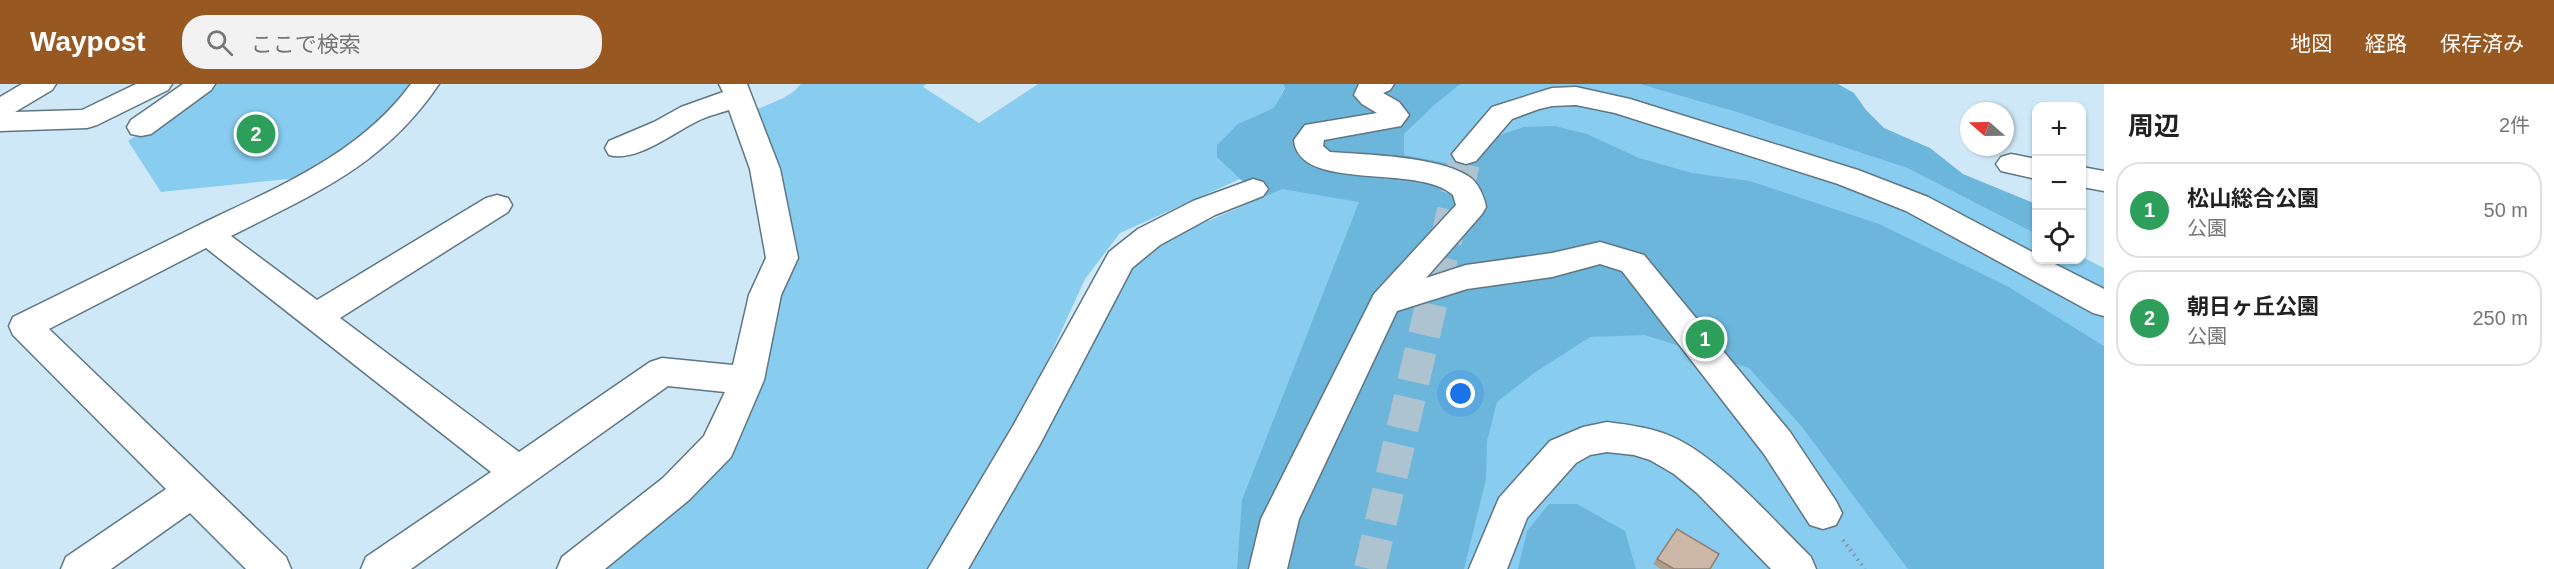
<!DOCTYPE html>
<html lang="ja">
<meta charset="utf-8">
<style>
:root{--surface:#fff;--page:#f2f2f2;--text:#222;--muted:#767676;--line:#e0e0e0;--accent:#985822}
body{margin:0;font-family:Arial,"Noto Sans JP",sans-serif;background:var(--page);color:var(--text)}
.controls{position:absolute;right:18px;top:18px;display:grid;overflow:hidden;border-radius:12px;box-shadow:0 2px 4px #0004}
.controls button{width:54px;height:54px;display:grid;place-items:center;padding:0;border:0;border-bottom:2px solid var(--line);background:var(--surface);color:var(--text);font:30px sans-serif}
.compass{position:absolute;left:1960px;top:18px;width:54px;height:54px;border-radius:50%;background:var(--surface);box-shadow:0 2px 4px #0004;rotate:290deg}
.you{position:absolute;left:1461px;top:310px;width:21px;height:21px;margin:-15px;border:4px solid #fff;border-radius:50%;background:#1a73e8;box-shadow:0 0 0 9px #1a73e833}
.badge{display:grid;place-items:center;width:39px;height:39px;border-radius:50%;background:var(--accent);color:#fff;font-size:20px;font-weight:700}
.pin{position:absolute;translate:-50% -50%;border:3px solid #fff;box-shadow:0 2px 6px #0006}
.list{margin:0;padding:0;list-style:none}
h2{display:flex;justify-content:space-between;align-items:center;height:78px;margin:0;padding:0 24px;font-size:26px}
h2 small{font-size:20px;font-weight:400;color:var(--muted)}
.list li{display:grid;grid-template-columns:39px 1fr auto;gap:18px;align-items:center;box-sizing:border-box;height:96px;margin:0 12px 12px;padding:0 12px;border:2px solid var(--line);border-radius:24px}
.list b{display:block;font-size:22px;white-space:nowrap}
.list p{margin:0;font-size:20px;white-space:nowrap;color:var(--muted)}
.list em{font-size:20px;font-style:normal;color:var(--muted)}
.icon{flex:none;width:33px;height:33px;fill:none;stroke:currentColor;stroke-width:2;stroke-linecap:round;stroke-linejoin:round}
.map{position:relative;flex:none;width:2104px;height:485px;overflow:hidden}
header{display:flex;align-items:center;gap:36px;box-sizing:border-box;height:84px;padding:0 30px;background:var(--accent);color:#fff}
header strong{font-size:28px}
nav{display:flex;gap:33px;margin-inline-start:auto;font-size:21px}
.search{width:420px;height:54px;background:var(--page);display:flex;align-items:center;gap:15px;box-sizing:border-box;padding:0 21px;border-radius:24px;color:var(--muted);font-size:22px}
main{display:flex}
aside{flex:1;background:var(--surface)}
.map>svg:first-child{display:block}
.green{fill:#88ccf0}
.forest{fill:#6cb6dc}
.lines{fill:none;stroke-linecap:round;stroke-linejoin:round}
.minor-tunnel{stroke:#adc3d0;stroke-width:32;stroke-dasharray:32 16;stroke-linecap:butt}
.minor-casing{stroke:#5f7683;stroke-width:3}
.path{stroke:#80929d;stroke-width:4;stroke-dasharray:1.5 4.5;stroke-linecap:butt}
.minor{fill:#fff;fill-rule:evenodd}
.wall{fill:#b09d90}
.building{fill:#cdb7a7;stroke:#908075;stroke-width:1.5}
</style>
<header>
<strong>Waypost</strong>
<div class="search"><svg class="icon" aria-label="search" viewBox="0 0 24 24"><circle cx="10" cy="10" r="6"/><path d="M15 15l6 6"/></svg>ここで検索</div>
<nav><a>地図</a><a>経路</a><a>保存済み</a></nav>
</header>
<main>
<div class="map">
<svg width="2104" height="485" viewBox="0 0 2104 485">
<rect width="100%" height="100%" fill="#cfe8f7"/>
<path class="green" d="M211 0H417L382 42 297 94 161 108 128 57Z
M801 0H926L923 3 979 39 1038 0H1283L1285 3 1275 23 1322 0H1639L1736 28 1907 84 2036 150V176H2082V173L2104 184V485H963L1131 183 1147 164 1265 112 1240 95 1120 149 1085 195 1017 344 934 485H594L665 431 780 212 751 28C769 19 788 16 801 0Z"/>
<path class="forest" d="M1283 0H1460L1433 22 1404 50V71L1456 81 1471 73 1498 52 1523 43 1555 42 1587 50 1639 74 1692 89 1750 97 1879 140 2007 202 2104 262V485H1908L1802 343 1749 284 1645 251 1590 253 1534 289 1497 318 1487 357 1486 395 1464 485H1237L1242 416 1359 118 1282 105 1266 112 1240 95 1217 73V61L1238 40 1274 24 1285 4Z
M1639 0H1838L1854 9 1866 26 1884 44 1930 64 1963 90 2036 120V150L1907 84 1736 28Z
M1549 420H1577L1625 447 1636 485H1518L1527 447Z"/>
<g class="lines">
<path class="minor-tunnel" d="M1370 485 1466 70"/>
<defs>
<path id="minor" d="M22 0H56L52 6 15 28 82 26 136 0H172L168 6 97 41 87 44 0 47V13Z
M183 0H215L211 6 151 50 141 52 131 50 127 43 131 36Z
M411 0H439C385 81 314 110 231 152L317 216 486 114 497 111 508 114 512 121 508 128 340 234 519 368 650 278 662 274 733 281 749 211 766 174 750 85 729 26C720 29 711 31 702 35 676 46 638 79 609 71L605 64 609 57 654 38 681 23 723 8 719 0H747L780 85 798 174 781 211 764 296 731 373 689 416 605 485H557L562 473 663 394 704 352 725 308 668 302 411 485H361L366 473 491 388 206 164 49 245 286 473 291 485H246L190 429 111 485H61L66 473 166 405 13 251 9 242 13 233C75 203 136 172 197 142 275 104 358 72 411 0Z
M1359 0H1394L1390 6 1383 9 1399 18 1409 31 1401 42 1324 56 1323 62 1330 68C1368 71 1436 72 1468 92 1478 98 1484 112 1486 123L1482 130 1426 194 1466 181 1552 169 1600 158 1644 171 1790 348 1836 417 1842 429 1836 441 1823 445 1810 441 1764 370 1622 187 1600 180 1552 193 1467 205 1397 227 1299 435 1287 485H1249L1261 435 1374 210 1456 121 1453 111C1419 79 1298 109 1294 56L1305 41 1377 29 1362 20 1354 11Z
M1576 3 1630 15 1858 86 1928 113 2036 170V176H2047L2104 205V232L2093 229 1906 127 1838 100 1615 29 1576 21 1552 22 1539 25 1512 35 1476 77 1466 80 1456 77 1452 70 1492 23 1552 4Z
M2011 70 2036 75V95L2001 87 1996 80 2001 73Z
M2082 83 2104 87V107L2082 103Z
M1253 95 1263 98 1268 105 1263 112 1215 131 1160 161 1132 184 1039 362 968 485H928L1013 342 1109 168 1138 145 1193 117Z
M1607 338C1630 341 1654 344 1675 354 1724 378 1771 434 1811 473L1816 485H1771L1697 409 1674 390 1650 376 1634 371 1607 368 1590 371 1576 379 1527 434 1507 485H1469L1499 414 1550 357 1583 343Z"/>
</defs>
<use href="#minor" class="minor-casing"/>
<path class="path" d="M1843 456 1865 485"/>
<use href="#minor" class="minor"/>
</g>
<path class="wall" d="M1677 445 1710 485H1661L1653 480Z"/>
<path class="building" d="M1677 445 1719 470 1710 485H1674L1657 475Z"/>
</svg>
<div class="controls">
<button>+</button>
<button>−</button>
<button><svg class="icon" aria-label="locate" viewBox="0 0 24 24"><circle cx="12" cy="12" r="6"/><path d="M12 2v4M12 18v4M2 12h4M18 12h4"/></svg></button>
</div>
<svg class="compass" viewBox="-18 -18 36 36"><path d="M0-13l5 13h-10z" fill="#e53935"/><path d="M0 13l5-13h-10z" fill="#767676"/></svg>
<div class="you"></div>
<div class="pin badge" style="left:1705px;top:255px;background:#2e9e5b">1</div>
<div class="pin badge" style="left:256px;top:50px;background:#2e9e5b">2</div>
</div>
<aside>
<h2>周辺<small>2件</small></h2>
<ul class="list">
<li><span class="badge" style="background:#2e9e5b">1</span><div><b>松山総合公園</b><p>公園</p></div><em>50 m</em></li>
<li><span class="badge" style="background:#2e9e5b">2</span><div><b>朝日ヶ丘公園</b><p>公園</p></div><em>250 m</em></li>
</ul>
</aside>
</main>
